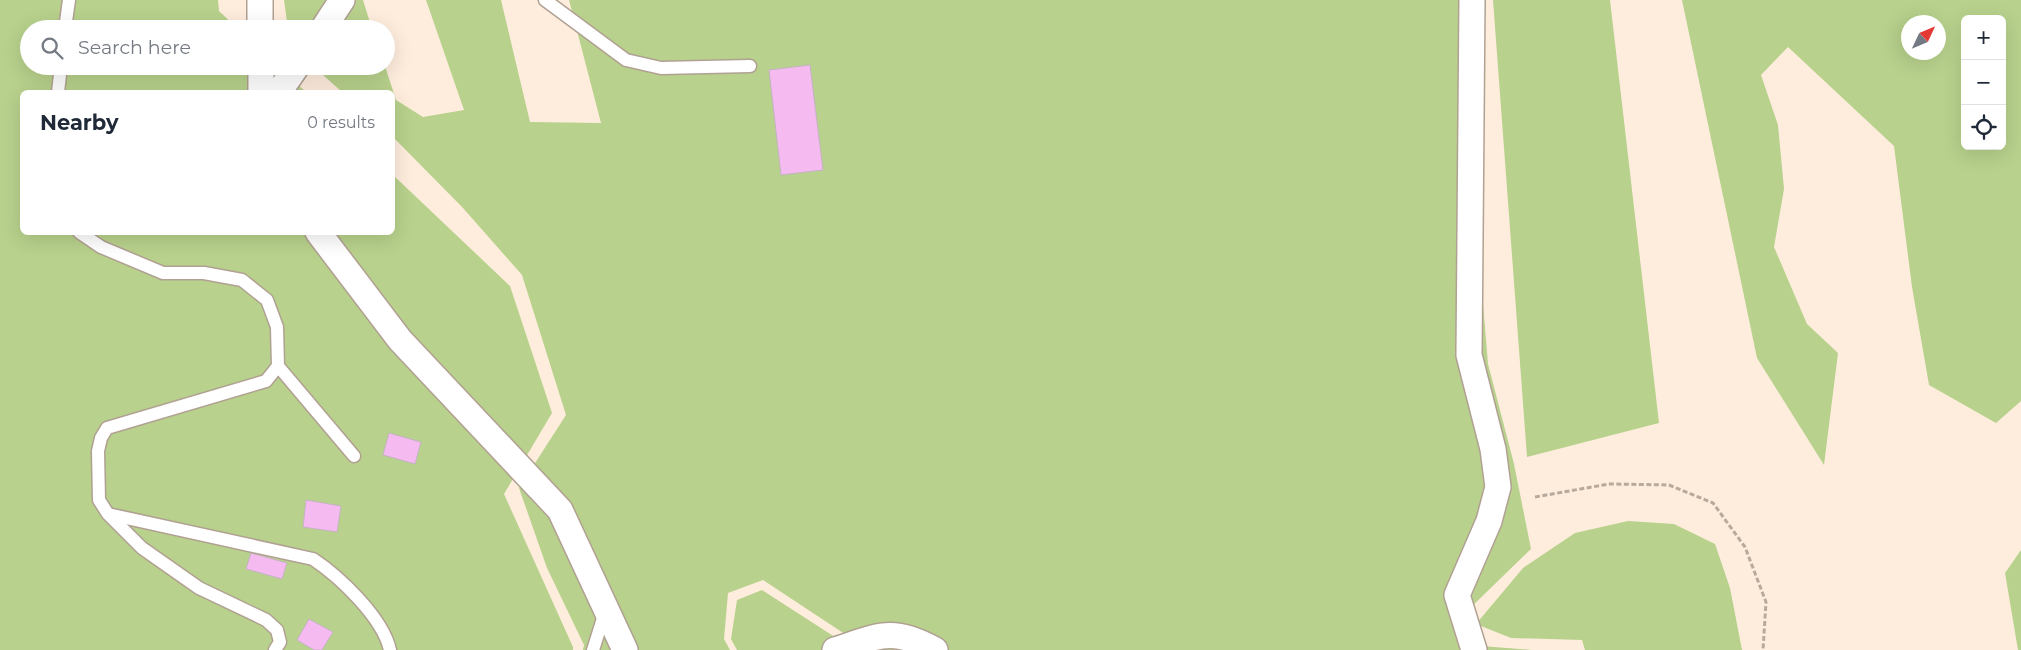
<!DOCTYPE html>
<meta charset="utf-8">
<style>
:root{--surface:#fff;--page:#f2f2f3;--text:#1f2937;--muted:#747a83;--line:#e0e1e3}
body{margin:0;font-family:Montserrat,sans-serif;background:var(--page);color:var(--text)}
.controls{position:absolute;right:15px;top:15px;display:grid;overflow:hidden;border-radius:8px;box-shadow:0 5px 20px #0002}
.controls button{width:45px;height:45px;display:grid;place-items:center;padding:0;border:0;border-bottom:1px solid var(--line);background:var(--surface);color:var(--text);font:25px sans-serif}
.compass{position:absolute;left:1901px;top:15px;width:45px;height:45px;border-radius:50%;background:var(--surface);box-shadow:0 5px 20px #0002;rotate:46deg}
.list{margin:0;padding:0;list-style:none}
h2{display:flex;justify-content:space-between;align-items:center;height:65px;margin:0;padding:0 20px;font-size:21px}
h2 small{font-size:16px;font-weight:400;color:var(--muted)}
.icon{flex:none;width:28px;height:28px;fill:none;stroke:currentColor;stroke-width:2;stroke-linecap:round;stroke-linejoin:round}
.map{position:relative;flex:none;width:2021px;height:650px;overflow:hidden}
.search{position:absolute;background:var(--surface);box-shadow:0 5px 20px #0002;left:20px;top:20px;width:375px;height:55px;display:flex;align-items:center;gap:12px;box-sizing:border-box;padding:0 18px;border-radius:28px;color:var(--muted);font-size:19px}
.panel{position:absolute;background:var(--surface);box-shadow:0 5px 20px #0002;left:20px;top:90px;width:375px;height:145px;border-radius:8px}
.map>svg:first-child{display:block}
.green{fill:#b8d18c;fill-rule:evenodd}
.building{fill:#f5bbf0;stroke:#c4b3c2}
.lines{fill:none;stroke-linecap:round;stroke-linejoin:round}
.service-casing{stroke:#b1a192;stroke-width:15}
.minor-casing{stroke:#b1a192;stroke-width:28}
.path{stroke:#b7aa9d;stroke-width:3;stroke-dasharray:5 2.5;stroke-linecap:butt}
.service{stroke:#fff;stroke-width:12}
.minor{stroke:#fff;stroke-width:25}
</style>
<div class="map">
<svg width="2021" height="650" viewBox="0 0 2021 650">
<rect width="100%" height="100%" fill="#feeddd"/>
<path class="green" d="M0 0H218L219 11 238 29H29V66H278L306 92H22V232H392L393 175 510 286 552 413 504 494 573 647V650H0Z
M284 0H363L372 29H288Z
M426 0H501L530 122 601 123 569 0H1468L1481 280 1488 364 1514 464 1531 549 1465 613 1481 646 1532 650H869L763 580 728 593 724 639 730 650H583L584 645 547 568 519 488 566 415 522 275 463 208 393 137 392 92H342L313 66H385L396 100 423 117 464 110Z
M1493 0H1610L1659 423 1527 457Z
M1682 0H2021V401L1996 423 1929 385 1912 287 1894 146 1788 47 1761 75 1778 125 1784 189 1774 247 1807 324 1838 353 1824 465 1757 358ZM1965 19H2002V146H1965ZM1908 22H1938V52H1908Z
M1628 521 1674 524 1715 544 1730 588 1742 650H1585L1582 640 1511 638 1476 624 1523 568 1575 533Z
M2021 550V650H2018L2005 573Z
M762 590 855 650H737L731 639 737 600Z"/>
<path class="building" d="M810 65 823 170 781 175 769 70Z
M389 433 421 442 415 464 383 455Z
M306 500 341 506 337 532 303 527Z
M251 553 287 563 282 579 246 569Z
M309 619 333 632 322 650H314L297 640Z"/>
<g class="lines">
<defs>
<path id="service" d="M545 0 626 60 661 68 750 66
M65 29 69 0
M58 92 61 66
M79 232 101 247 163 273H204L242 280 267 300 277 327 278 366 266 381 107 428 101 438 98 451 99 500 108 514 142 548 199 588 266 620 277 630 280 642 275 650
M278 366 354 456
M108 514 313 559C340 577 383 618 390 650
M593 650 605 612"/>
<path id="minor" d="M260 0V29
M1472 0 1469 355 1493 449 1498 487 1489 521 1457 595 1474 650
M323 29 342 0
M261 66V92
M279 92 297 66
M318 232 400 340 560 510 625 650
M835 650C878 636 892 626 935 650"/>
</defs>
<use href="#service" class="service-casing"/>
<use href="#minor" class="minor-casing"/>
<path class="path" d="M1535 497 1609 484 1669 485 1713 503 1745 547 1766 602 1763 650"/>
<use href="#service" class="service"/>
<use href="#minor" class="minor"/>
</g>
</svg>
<div class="controls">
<button>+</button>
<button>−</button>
<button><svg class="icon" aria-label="locate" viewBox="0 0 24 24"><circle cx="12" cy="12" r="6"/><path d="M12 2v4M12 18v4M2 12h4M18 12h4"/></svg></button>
</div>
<svg class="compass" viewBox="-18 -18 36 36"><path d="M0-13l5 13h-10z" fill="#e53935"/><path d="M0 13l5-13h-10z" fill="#747a83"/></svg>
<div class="search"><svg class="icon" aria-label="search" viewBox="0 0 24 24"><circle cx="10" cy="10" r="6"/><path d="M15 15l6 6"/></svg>Search here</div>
<section class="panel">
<h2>Nearby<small>0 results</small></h2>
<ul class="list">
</ul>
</section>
</div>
